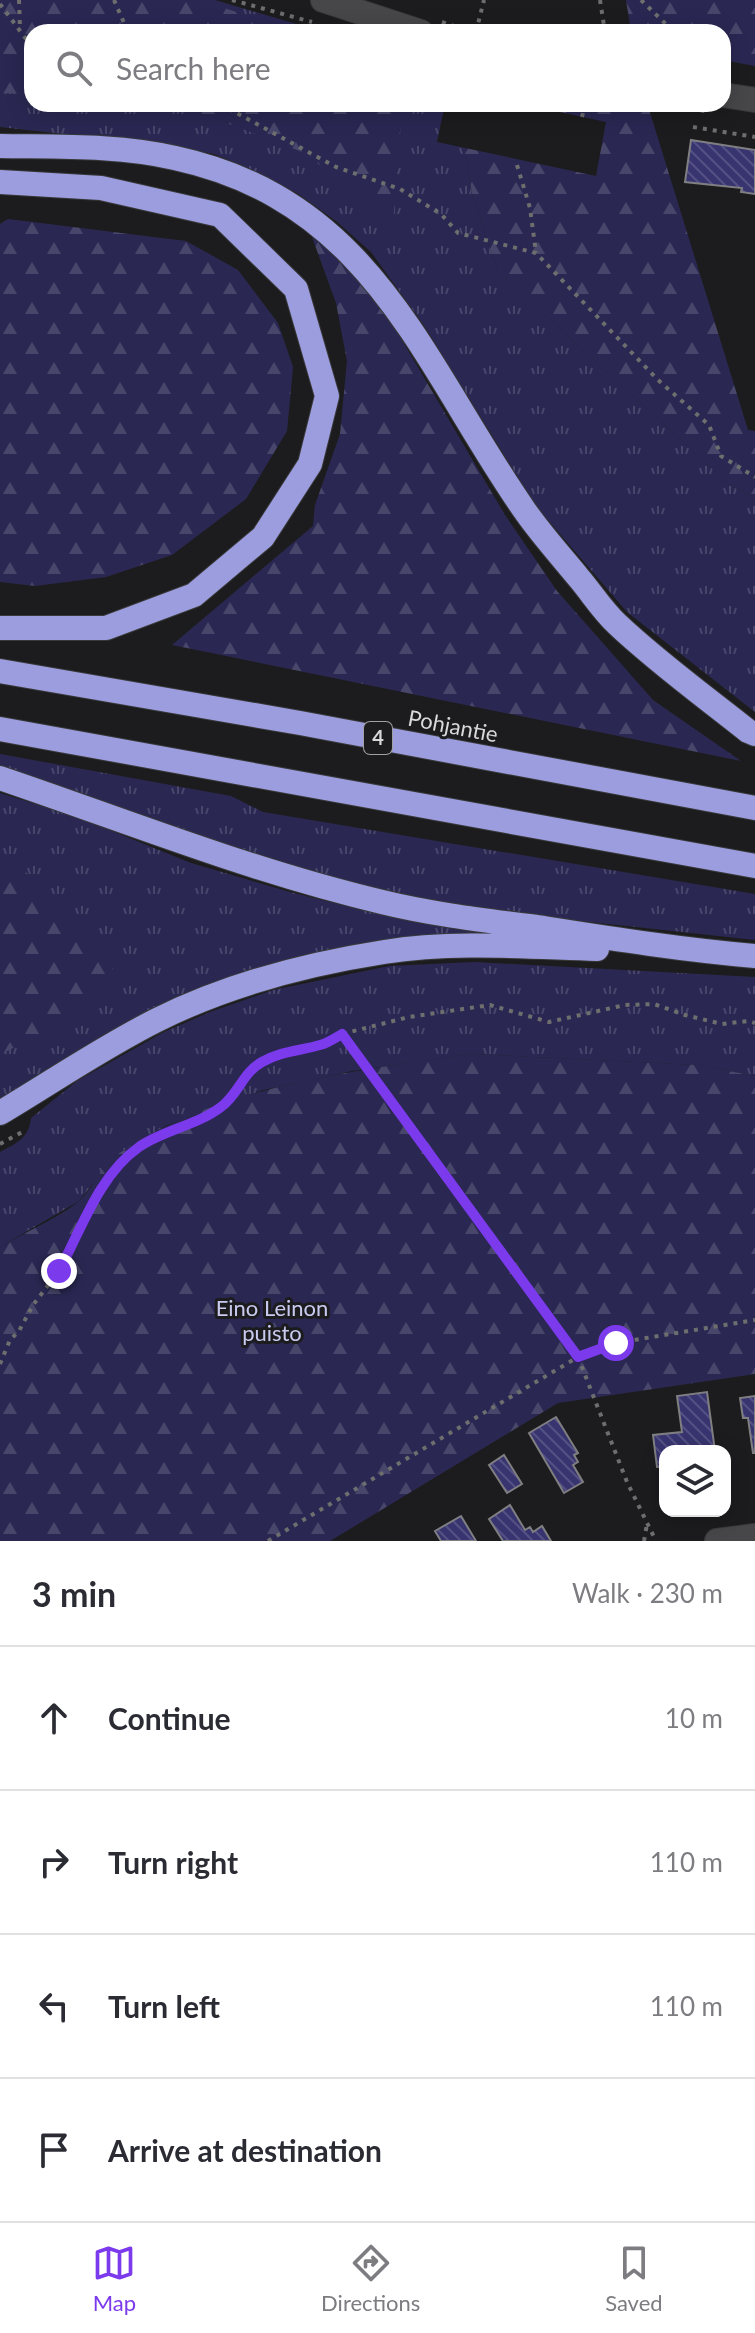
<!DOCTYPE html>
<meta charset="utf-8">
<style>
:root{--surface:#fff;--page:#f7f7f7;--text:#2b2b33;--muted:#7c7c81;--line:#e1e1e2;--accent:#7c3aed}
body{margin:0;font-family:Lato,sans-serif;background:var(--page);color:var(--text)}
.controls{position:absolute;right:24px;bottom:24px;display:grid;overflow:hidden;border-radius:16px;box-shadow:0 4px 20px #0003}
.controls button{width:72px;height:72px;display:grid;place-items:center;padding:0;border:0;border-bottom:2px solid var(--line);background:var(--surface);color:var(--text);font:40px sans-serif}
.stop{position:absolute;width:24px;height:24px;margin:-18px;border:6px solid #7c3aed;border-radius:50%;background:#fff}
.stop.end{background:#7c3aed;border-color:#fff;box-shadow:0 2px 8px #0008}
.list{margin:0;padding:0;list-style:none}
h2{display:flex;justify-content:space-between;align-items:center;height:104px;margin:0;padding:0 32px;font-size:34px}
h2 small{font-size:26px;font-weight:400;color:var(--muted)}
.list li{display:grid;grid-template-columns:52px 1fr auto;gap:24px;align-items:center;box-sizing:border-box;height:144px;padding:0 32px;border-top:2px solid var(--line)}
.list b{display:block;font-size:30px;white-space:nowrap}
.list em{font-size:26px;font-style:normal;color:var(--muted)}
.icon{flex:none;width:44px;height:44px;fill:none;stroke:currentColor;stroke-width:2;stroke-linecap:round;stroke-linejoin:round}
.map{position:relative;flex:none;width:755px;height:1541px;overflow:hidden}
.search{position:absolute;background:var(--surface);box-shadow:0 4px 20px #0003;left:24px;right:24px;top:24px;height:88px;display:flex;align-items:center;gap:20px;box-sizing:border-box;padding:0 28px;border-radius:24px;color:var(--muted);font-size:30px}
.sheet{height:680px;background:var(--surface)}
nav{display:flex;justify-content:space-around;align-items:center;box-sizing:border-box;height:112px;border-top:2px solid var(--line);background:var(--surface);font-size:22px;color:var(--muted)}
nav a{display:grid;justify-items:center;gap:4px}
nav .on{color:var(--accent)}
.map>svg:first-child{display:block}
.grass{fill:url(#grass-tufts)}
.forest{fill:url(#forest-firs)}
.building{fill:url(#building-back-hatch);stroke:#7f7f82;stroke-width:2}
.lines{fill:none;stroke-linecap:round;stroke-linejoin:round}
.minor-casing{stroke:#39393a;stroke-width:26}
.highway-casing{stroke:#39393a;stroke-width:26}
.path{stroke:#6e6e6f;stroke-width:4;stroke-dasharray:4 6;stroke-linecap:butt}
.minor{stroke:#47474a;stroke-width:24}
.highway{stroke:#9b9ddf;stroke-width:24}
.route{stroke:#7c3aed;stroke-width:10}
.labels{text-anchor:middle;stroke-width:6;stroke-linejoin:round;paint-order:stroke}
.shield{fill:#1c1c1e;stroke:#a0a0a2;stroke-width:2}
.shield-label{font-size:20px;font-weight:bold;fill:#d9d9da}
.street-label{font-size:22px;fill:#d9d9da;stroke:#1c1c1e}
.park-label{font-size:22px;fill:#c8caef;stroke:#1c1c1e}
</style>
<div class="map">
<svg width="755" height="1541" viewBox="0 0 755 1541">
<defs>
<pattern id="grass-tufts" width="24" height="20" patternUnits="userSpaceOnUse" patternTransform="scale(2)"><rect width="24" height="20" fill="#2a2853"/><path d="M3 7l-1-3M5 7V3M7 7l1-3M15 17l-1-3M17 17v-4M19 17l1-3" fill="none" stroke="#48476b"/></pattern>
<pattern id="forest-firs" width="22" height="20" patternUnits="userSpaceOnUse" patternTransform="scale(2)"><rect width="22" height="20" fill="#2a2853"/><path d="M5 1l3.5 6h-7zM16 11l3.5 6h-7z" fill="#48476b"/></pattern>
<pattern id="building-back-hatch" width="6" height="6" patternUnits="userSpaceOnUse" patternTransform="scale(2)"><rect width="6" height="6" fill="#383470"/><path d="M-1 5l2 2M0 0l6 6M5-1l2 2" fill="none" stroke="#545184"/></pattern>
</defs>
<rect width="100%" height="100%" fill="#1c1c1e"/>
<path class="grass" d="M0 0H215L323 32H32V104H445L437 142 465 148 472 194 497 271 731 486 755 497V712L627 612 535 505 425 327 371 252 336 221 297 193 246 167 214 154 179 147 0 127Z
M0 754 231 796 263 812 755 894V940L480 910 298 872 0 770Z
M0 793 80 818 191 863 290 892 378 914 492 934 266 968 0 1102Z
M475 962 755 977V1076L698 1065 472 1054 352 1071 263 1090 167 1125 115 1156 79 1201 0 1247V1152C17 1143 29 1138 31 1118L77 1081 164 1032 210 1012 273 990 389 966Z"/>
<path class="forest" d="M0 0H200L297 32H32V94L0 93Z
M626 0H755V66L723 60V32H631Z
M177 104H404L399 142 393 226 305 153Z
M523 104 648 106 748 430 755 431V497L731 486 497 271 472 194 465 148 596 176 606 122Z
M8 219 186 241 238 270 278 323 293 367 287 431 246 499 172 555 106 577 35 586 0 582V224Z
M312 237 341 258 393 325 505 515 557 591 653 700 741 761 172 645 313 526 315 505 340 434 347 361 336 303Z
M0 858 27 873 118 975 119 982 109 996 0 1055Z
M472 1054 698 1065 755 1076V1374L558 1403 330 1541H0V1247C21 1235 63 1215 79 1201 94 1188 101 1165 118 1154 220 1085 353 1071 472 1054Z"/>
<path class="building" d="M691 140 755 150V194L741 192 742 188 685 182Z
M707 1392 715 1451H665V1466L657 1467 653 1435 682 1432 677 1396Z
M755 1396V1453H753L748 1418H743L740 1398Z
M556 1417 578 1453 574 1455 578 1462 573 1465 583 1482 564 1493 529 1433Z
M504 1455 522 1484 507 1493 489 1465Z
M510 1505 525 1530 530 1527 533 1532 542 1526 551 1541H503L489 1519Z
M461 1516 476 1541H441L435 1531Z"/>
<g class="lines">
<defs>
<path id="minor" d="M323 0 421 32
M723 95 755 100
M717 1541 755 1536"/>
<path id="highway" d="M0 146C57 147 119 145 175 158 373 201 422 363 525 511 541 534 560 555 578 577 591 592 602 610 617 624 657 662 704 696 748 731L755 734
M0 182 101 188 220 215 296 289 327 396 310 464 263 537 194 595 106 628H0
M0 671 300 723 755 808
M0 729 755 866
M0 778C127 821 251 871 382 902 435 915 490 921 544 928 614 939 684 950 755 956
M0 1113C52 1082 103 1047 157 1020 227 985 307 964 384 952 454 941 527 947 597 949"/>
</defs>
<use href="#minor" class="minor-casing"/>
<use href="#highway" class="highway-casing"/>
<path class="path" d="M19 0 20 29
M114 0 128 32
M232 0 312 22
M600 0 605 32
M641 0 674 32
M0 4 32 47
M442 22 471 32
M476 32 484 0
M220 104 336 167 400 189 441 214 458 233 536 253 658 380 709 425 721 456 755 477
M661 104 705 111
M582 117 585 104
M693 127 755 137
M517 165 530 208 536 253
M342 1034 578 1357 627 1482 656 1541
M0 1144 26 1130
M0 1364 10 1340 19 1331 33 1305 59 1271 101 1192 115 1170 139 1147 200 1121 223 1106 233 1095 248 1071 262 1061 286 1051 321 1045 342 1034 409 1017 490 1005 549 1022 625 1005 654 1004 685 1015 722 1024 748 1021 755 1023
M268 1541 578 1357 616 1343 755 1320
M644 1541 647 1524"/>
<use href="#minor" class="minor"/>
<use href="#highway" class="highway"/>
</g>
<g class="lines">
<path class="route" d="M59 1271C81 1230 99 1175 139 1147 163 1130 196 1126 221 1107 239 1094 242 1073 262 1062 281 1051 300 1051 320 1045 328 1043 335 1038 342 1034L578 1357 616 1343"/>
</g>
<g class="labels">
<rect class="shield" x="364" y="722" width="28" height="32" rx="6"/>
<g class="shield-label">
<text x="378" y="745">4</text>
</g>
<g class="street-label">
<text transform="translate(453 726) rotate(11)" y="8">Pohjantie</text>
</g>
<g class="park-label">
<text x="272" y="1316">Eino Leinon<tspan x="272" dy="25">puisto</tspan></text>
</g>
</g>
</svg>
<div class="controls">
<button><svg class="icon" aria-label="layers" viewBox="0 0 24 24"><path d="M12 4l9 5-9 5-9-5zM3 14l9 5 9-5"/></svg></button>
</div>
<div class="stop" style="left:616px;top:1343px"></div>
<div class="stop end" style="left:59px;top:1271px"></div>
<div class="search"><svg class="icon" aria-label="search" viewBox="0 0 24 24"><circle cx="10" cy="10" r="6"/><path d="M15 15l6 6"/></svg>Search here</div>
</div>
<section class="sheet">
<h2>3 min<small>Walk · 230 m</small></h2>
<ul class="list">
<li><svg class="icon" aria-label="ahead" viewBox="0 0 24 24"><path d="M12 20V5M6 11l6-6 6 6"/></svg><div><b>Continue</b></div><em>10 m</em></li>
<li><svg class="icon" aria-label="right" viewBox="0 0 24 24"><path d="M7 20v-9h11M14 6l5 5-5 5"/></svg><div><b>Turn right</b></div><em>110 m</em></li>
<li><svg class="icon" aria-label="left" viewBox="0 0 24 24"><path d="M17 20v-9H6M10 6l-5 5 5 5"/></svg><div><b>Turn left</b></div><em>110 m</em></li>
<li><svg class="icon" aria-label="arrive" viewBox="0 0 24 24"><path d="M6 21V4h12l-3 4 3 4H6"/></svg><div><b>Arrive at destination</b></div></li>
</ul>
</section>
<nav>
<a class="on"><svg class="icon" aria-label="map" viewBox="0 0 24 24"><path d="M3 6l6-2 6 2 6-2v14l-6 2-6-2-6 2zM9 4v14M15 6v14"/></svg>Map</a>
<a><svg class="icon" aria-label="directions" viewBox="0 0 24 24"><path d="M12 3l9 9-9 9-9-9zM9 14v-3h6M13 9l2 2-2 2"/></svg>Directions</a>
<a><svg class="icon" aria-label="saved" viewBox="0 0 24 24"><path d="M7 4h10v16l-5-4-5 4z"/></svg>Saved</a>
</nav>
